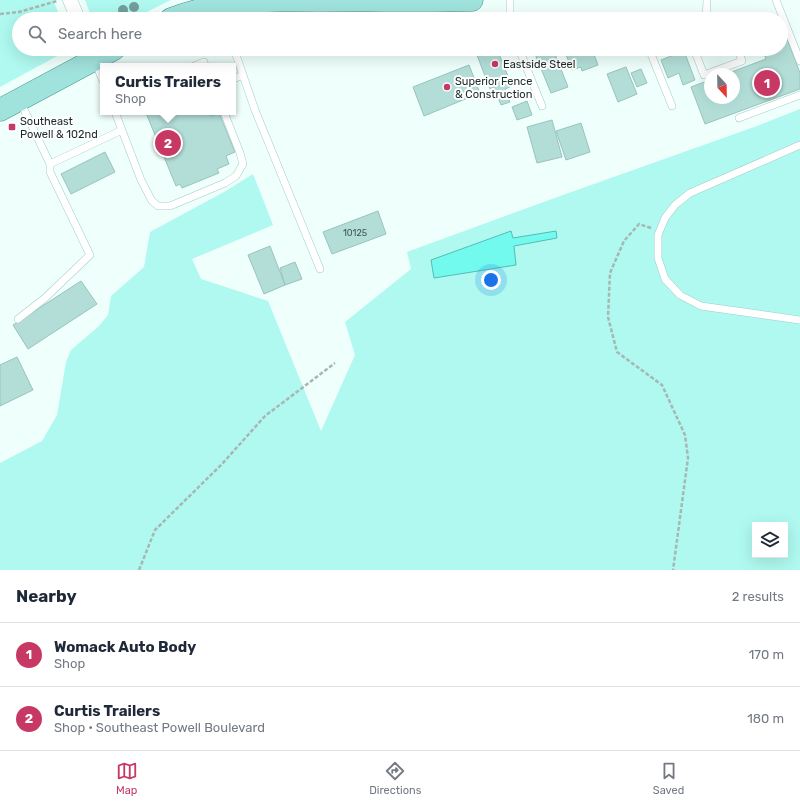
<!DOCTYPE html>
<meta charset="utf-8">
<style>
:root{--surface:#fff;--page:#f2f2f3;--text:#1f2937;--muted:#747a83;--line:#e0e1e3;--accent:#c73964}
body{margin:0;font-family:Rubik,sans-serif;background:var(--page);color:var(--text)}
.controls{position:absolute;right:12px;bottom:12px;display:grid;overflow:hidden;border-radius:0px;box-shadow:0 4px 16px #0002}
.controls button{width:36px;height:36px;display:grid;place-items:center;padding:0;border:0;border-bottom:1px solid var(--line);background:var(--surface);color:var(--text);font:20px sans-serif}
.compass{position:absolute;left:704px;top:68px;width:36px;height:36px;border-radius:50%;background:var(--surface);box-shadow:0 4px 16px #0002;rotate:158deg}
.you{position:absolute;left:491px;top:280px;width:14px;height:14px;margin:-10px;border:3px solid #fff;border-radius:50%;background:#1a73e8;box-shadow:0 0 0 6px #1a73e833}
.badge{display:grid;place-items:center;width:26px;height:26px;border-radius:50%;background:var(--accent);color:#fff;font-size:13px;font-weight:700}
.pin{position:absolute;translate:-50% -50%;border:2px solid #fff;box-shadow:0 1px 4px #0006}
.popup{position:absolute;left:100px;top:63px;width:136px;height:52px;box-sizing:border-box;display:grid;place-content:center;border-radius:0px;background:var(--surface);filter:drop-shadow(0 1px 3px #0005);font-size:13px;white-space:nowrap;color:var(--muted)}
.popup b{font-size:15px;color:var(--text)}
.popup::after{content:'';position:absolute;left:50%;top:100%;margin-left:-8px;border:8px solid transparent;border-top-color:var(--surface)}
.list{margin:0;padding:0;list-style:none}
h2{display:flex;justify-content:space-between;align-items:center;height:52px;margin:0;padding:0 16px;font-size:17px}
h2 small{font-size:13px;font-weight:400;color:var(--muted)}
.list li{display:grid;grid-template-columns:26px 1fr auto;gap:12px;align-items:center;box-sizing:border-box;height:64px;padding:0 16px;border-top:1px solid var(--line)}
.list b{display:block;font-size:15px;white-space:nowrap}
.list p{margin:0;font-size:13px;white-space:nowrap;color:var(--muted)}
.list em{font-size:13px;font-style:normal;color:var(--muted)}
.icon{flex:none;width:22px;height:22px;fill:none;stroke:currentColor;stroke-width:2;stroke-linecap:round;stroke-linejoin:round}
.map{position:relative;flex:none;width:800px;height:570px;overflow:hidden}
.search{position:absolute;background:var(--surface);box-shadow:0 4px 16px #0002;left:12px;right:12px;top:12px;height:44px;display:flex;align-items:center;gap:10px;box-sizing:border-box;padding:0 14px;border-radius:22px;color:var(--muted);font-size:15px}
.sheet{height:180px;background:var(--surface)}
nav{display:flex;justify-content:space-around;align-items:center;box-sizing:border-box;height:56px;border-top:1px solid var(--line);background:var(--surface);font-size:11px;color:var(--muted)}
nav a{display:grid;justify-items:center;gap:2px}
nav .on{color:var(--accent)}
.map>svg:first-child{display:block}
.green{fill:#aff9f0;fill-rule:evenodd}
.water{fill:#71faed;stroke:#57bcb2}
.building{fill:#b3ded8;stroke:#99c3bd}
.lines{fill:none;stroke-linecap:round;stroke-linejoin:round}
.lane-casing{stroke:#a3cdc7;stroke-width:8}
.street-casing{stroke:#a3cdc7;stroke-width:15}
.primary-casing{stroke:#47958d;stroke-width:23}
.path{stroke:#a6b7b4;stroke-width:2.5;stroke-dasharray:4 2;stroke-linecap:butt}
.lane{stroke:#fff;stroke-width:7}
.street{stroke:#fff;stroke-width:14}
.primary{stroke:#a0e2dc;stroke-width:22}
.tree{fill:#749e9a}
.poi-dot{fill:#c73964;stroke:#fff;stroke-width:1.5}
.labels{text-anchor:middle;stroke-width:4;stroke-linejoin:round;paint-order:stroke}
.number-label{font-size:9px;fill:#405754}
.poi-label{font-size:11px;fill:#192a28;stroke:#fff;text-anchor:start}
</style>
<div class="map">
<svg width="800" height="570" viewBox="0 0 800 570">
<rect width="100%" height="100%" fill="#eefffc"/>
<path class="green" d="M0 0H53L61 19H19V49H70L0 87Z
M85 0H171L132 19H92Z
M800 109V570H0V463L42 441 57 415 66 362 71 350 99 326 108 315 111 296 144 267 150 232 224 192 253 174 273 225 192 259 201 279 268 301 321 431 355 355 345 322 411 269 407 252 563 195 757 126ZM755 525H785V555H755Z"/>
<path class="water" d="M511 231 513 238 556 231 557 238 514 246 516 265 434 278 431 260Z"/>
<path class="building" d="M786 36 800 73V89L705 124 691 87 710 80V98H734V74H726L766 59 762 49H781V38Z
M493 49H497L512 86 505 89 510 102 501 105 494 87 490 89 477 55Z
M546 49H553L568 87 551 93 535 54Z
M574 49H592L598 65 582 71 581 67 572 70 565 52Z
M684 51 695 80 683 85 679 73 668 78 661 60Z
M469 65 480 93 424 116 413 87Z
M626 67 637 94 618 102 607 74Z
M641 69 647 83 637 87 631 73Z
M527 101 532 115 517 120 512 107Z
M149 112H209L211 116 219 113 235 152 226 156 229 164 217 169 219 173 182 188 180 184 176 186 146 113Z
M552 120 562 157 537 163 527 127Z
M581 123 590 152 566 160 556 131Z
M105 152 115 172 71 194 61 174Z
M378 211 386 234 332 254 323 232Z
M270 246 285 285 264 294 248 255Z
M295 262 302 279 285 285 280 268Z
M81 281 97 304 28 349 13 325Z
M17 357 33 390 0 406V365Z"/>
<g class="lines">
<defs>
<path id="lane" d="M776 0 800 61
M510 19V0
M706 19 707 0
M234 49 255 110 320 269
M519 49 542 106
M649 49 672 106
M694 49 704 75 742 61 738 49
M95 62 103 81
M194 66 204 62 205 66
M233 79 243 75
M20 101 50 164
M115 112 141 180 152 201 158 206H170L225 183 236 176 243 164 240 153 224 112
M739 118 800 95
M800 145 690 193 675 205 665 218 658 235V258L665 279 680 295 701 306 800 320
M18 319 45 298 90 255 50 172V164L122 130"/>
<path id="street" d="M70 0 78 19"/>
<path id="primary" d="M171 19C221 0 267 0 319 0 370 0 421 2 472 0
M0 110 114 49"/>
</defs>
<use href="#lane" class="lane-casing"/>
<use href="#street" class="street-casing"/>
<use href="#primary" class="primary-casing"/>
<path class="path" d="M0 14 19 12 57 1
M651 228 639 224 624 241 610 273 608 317 617 352 662 385 685 435 688 458 673 570
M139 570 155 530 222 464 265 416 335 363"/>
<use href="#lane" class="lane"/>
<use href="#street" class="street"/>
<use href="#primary" class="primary"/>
</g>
<g class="tree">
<circle cx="134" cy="7" r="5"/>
<circle cx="123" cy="10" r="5"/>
</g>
<g class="poi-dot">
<circle cx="495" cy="64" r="4"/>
<circle cx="447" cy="87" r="4"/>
<rect x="8" y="123" width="8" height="8" rx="2"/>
</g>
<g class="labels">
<g class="number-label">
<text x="355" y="236">10125</text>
</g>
<g class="poi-label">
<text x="503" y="68">Eastside Steel</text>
<text x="455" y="85">Superior Fence<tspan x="455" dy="13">&amp; Construction</tspan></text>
<text x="20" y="125">Southeast<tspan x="20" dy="13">Powell &amp; 102nd</tspan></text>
</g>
</g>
</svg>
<div class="controls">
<button><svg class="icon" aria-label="layers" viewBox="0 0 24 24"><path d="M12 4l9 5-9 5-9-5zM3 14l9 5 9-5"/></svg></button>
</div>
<svg class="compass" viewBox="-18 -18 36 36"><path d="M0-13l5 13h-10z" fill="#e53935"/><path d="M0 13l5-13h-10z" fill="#747a83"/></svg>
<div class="you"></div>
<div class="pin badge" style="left:767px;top:83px">1</div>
<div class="pin badge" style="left:168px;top:143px">2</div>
<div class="popup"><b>Curtis Trailers</b>Shop</div>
<div class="search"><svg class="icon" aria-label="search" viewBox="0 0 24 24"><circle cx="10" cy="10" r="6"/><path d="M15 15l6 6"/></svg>Search here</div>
</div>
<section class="sheet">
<h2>Nearby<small>2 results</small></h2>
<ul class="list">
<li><span class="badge">1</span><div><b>Womack Auto Body</b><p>Shop</p></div><em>170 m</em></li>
<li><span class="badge">2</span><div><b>Curtis Trailers</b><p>Shop · Southeast Powell Boulevard</p></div><em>180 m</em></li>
</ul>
</section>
<nav>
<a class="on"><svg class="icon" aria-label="map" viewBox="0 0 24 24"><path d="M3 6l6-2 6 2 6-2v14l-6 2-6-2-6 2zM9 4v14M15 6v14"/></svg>Map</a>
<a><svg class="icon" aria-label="directions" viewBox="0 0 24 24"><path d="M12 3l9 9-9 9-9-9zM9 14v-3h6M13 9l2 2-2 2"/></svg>Directions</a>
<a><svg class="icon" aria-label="saved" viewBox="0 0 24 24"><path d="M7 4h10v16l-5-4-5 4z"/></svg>Saved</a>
</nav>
